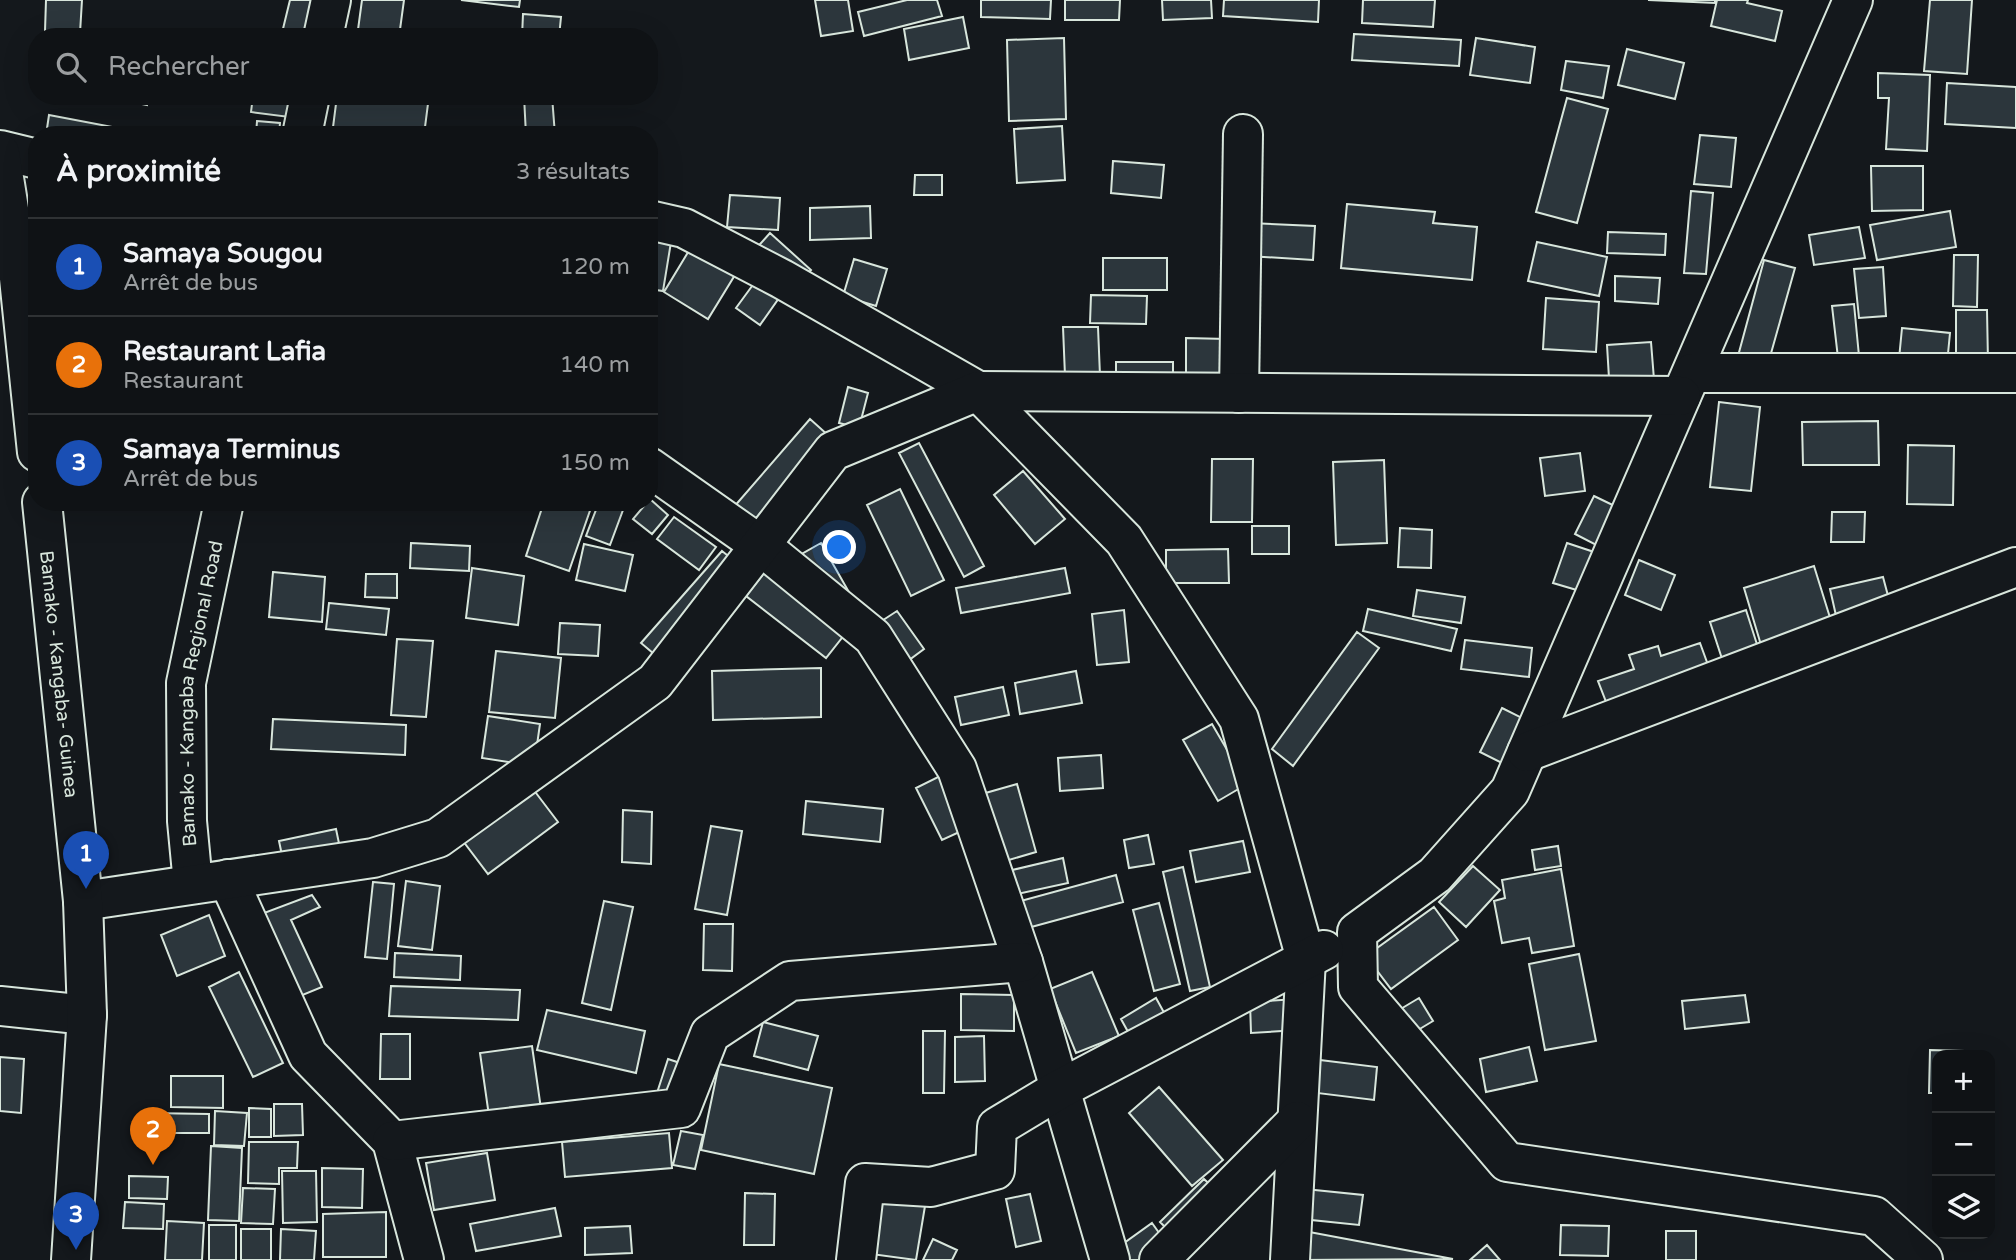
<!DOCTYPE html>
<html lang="fr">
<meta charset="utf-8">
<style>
:root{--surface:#0f1215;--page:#1d2022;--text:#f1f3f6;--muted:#9b9ea0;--line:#2f3234;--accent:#b45309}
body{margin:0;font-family:"Varela Round",sans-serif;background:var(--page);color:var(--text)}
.controls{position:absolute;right:21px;bottom:21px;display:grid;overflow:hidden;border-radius:14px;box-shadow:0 7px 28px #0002}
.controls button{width:63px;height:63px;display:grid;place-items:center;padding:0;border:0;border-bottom:2px solid var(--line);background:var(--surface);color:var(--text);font:35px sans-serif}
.you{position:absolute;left:840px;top:548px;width:24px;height:24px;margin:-18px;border:5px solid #fff;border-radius:50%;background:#1a73e8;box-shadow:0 0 0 10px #1a73e833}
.badge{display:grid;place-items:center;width:46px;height:46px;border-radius:50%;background:var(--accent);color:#fff;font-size:23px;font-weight:700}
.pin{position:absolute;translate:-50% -58px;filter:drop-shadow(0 2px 4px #0008)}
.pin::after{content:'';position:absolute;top:37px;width:24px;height:21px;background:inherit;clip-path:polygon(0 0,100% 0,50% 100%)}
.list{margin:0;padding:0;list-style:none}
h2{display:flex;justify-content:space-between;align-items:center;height:91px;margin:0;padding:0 28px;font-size:30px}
h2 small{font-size:23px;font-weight:400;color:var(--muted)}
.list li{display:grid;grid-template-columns:46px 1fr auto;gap:21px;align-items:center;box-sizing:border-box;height:98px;padding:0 28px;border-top:2px solid var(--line)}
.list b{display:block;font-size:26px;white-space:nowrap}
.list p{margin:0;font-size:23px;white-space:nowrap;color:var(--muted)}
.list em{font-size:23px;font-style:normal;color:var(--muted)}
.icon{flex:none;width:38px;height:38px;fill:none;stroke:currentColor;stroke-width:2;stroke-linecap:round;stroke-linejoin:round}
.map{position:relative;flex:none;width:2016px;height:1260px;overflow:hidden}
.search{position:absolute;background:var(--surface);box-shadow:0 7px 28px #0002;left:28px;top:28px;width:630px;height:77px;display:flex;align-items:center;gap:18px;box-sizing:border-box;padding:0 24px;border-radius:28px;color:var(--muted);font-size:26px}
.panel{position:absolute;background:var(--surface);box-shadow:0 7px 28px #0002;left:28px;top:126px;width:630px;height:385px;border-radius:28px}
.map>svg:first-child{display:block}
.building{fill:#2c363c;stroke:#d8e6dc;stroke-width:2}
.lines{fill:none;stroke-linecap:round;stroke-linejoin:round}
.minor-casing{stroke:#d8e6dc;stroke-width:42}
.major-casing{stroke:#d8e6dc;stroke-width:42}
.minor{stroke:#14181c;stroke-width:38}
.major{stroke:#14181c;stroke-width:38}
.labels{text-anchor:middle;stroke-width:5;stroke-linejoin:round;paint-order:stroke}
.street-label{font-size:19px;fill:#d8e6dc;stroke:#14181c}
</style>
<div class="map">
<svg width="2016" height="1260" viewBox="0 0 2016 1260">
<rect width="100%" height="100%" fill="#14181c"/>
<path class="building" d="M46 0H82L80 33 45 31Z
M290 0H319L311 37H281Z
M362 0H404L399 37H357Z
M461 0H520L519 7Z
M815 0H848L853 31 821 36Z
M907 0H937L942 16 864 36 858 12Z
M981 0H1051L1050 19 981 17Z
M1065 0H1120L1119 20H1065Z
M1162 0H1211L1212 18 1163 20Z
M1224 0H1319L1318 22 1223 16Z
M1363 0H1435L1433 27 1362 23Z
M1648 0H1715V3Z
M1717 0H1748L1747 3 1782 11 1775 41 1711 26Z
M1930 0H1972L1967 74 1924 71Z
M523 14 561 17 559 37H522Z
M963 17 969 48 909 60 904 29Z
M1354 34 1461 40 1459 66 1352 60Z
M1064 38 1066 119 1009 121 1007 40Z
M1476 38 1535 47 1530 83 1470 75Z
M1627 49 1684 63 1675 99 1618 85Z
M1566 61 1609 66 1603 98 1561 90Z
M1878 73 1930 75 1927 151 1886 149 1889 98H1878Z
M1947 83 2016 87V128L1945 124Z
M103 96H149L147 105Z
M253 96H300L297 118 251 112Z
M337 96H429L424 135H332Z
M524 96H552L555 135H526Z
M1567 98 1608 109 1577 223 1536 212Z
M49 115 123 129 122 135H46Z
M257 121 280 123 279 135H256Z
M1062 126 1065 180 1017 183 1014 129Z
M134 129 169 135H132Z
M1700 135 1736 138 1731 187 1694 184Z
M1113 161 1164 165 1161 198 1111 193Z
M1871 166H1923V210L1872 211Z
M915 175H942V195H914Z
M1691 191 1713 193 1706 274 1684 273Z
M730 195 780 198 778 230 727 227Z
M1347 204 1435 212 1433 223 1477 227 1472 280 1341 268Z
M870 206 871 238 810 240V208Z
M1950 211 1956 247 1877 260 1870 225Z
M1250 223 1315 226 1313 260 1248 256Z
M1859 227 1865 258 1814 265 1809 235Z
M1608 232 1666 234 1665 255 1607 253Z
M770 233 811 270 793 290 752 253Z
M649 238 671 242 663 291 649 289Z
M1537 242 1607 257 1599 296 1528 281Z
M693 244 738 270 708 319 664 292Z
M1954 255H1978L1977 307 1953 306Z
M1103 258H1167V290H1103Z
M854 259 887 269 876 306 843 296Z
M1764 260 1795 268 1768 364 1738 356Z
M1883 267 1886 316 1859 318 1854 269Z
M1615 276 1660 278 1658 304 1615 301Z
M755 282 779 298 760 325 736 308Z
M1091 295 1147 296 1146 324 1090 323Z
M1546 298 1599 302 1596 352 1543 349Z
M1854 304 1859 356 1838 358 1832 306Z
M1956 310H1987L1988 362H1956Z
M1063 327H1098L1100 376H1065Z
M1902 328 1950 333 1947 364 1899 359Z
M1186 338 1227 339 1226 387 1186 386Z
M1651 342 1655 392 1610 395 1607 345Z
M1116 362H1173V387H1116Z
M848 387 868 393 859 428 839 423Z
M1719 402 1760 407 1751 491 1710 487Z
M810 419 829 436 751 524 733 508Z
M1878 421 1879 465H1803L1802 422Z
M919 443 984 566 964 577 899 453Z
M1908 445 1954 446 1953 505 1907 504Z
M1580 453 1585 491 1545 496 1540 458Z
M1212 459H1253L1252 522H1211Z
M1384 460 1387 543 1336 545 1333 462Z
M1023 471 1065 519 1035 544 994 495Z
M900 489 944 580 911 596 867 505Z
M1594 496 1621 509 1602 548 1575 534Z
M650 499 668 515 652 534 633 519Z
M544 502H593L569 571 526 556Z
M599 502H626L610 545 586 536Z
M1832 512H1865L1864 542H1831Z
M674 517 716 547 699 570 657 539Z
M1252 526H1289V554H1252Z
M1400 528 1432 530 1431 568 1398 567Z
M411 543 470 546 469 571 410 568Z
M821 543 850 594 800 555Z
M1567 543 1594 552 1580 591 1553 583Z
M584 544 633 555 625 591 576 580Z
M1228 549 1229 583H1166V550Z
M722 551 742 567 660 659 641 643Z
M1639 560 1675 575 1661 610 1625 595Z
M1814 566 1832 624 1761 645 1744 588Z
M472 568 524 576 518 625 466 618Z
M1065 568 1070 593 961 613 956 588Z
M273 572 325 577 322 622 269 617Z
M764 573 845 634 826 658 746 596Z
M366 574H397V598L365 597Z
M1883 577 1891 607 1837 620 1830 589Z
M1417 590 1465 597 1461 623 1413 616Z
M329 603 389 609 386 635 326 629Z
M1368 609 1457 629 1451 651 1363 631Z
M1124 610 1129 662 1097 665 1092 614Z
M1746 610 1762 660 1726 671 1710 622Z
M897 611 924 649 901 666 874 626Z
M560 623 600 625 598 656 558 654Z
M1357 632 1379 648 1293 766 1272 749Z
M397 639 433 641 426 717 391 715Z
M1465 640 1532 648 1529 677 1461 669Z
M1700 643 1712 676 1610 712 1598 681 1634 669 1629 655 1658 646 1661 656Z
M496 651 561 658 555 718 489 712Z
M821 668V717L713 720 712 671Z
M1076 671 1082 703 1020 714 1015 683Z
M1003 687 1009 715 961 725 955 697Z
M1502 708 1532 723 1510 767 1480 752Z
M488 716 540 724 534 766 482 758Z
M273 719 406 725 405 755 271 749Z
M1212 724 1247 784 1218 801 1183 740Z
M1101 755 1103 788 1060 791 1058 758Z
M940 776 966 829 942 840 916 788Z
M1017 784 1036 852 1002 862 982 794Z
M533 789 558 822 488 874 463 841Z
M806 801 883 809 880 842 803 834Z
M623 810 652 812 651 864 622 862Z
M711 826 742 831 727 915 695 909Z
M336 829 341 853 284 865 279 841Z
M1148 835 1154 864 1129 868 1124 840Z
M1243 841 1250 872 1196 882 1190 851Z
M1558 846 1561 866 1535 870 1532 850Z
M1063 858 1068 883 1013 895 1008 871Z
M1473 866 1500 890 1466 927 1439 902Z
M1183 867 1210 987 1190 991 1163 872Z
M1561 869 1574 946 1532 953 1529 938 1502 943 1494 901 1505 898 1502 880Z
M1116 875 1123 902 1024 929 1017 902Z
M406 881 440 886 432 950 398 946Z
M373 882 394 884 387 959 365 957Z
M312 895 320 907 291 920 322 987 288 1001 256 916Z
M604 901 633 907 611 1010 582 1003Z
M1159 903 1180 984 1154 991 1133 910Z
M1434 907 1458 940 1391 989 1366 956Z
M209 915 225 956 177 976 161 935Z
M704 924H733L732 971 703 970Z
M395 953 461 956 460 980 394 977Z
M1579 954 1596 1041 1545 1050 1529 964Z
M239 972 283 1063 253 1077 209 987Z
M1092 972 1119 1036 1076 1053 1050 989Z
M391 986 520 990 518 1020 389 1016Z
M961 994 1014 995V1031L961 1030Z
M1745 995 1749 1022 1685 1029 1682 1001Z
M1156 998 1167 1018 1132 1039 1121 1019Z
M1419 998 1433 1021 1408 1036 1394 1013Z
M1296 999 1298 1030 1251 1033 1250 1002Z
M547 1010 645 1031 636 1073 537 1050Z
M763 1022 818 1036 808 1070 754 1056Z
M923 1031H945L944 1093H923Z
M381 1034H410V1079H380Z
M984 1036 985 1081 955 1082V1037Z
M532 1046 542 1116 490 1123 480 1053Z
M1529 1047 1537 1081 1486 1092 1480 1059Z
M1930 1050 1964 1051V1055H1937V1093H1929Z
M0 1057 24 1059 21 1113 0 1111Z
M668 1059 692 1067 680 1107 655 1099Z
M1320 1060 1377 1067 1374 1100 1317 1093Z
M719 1064 832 1088 814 1174 701 1150Z
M171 1076H223V1108L171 1107Z
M1159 1087 1223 1160 1192 1186 1129 1113Z
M274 1104H302L303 1135 274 1136Z
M249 1108 271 1109V1137H249Z
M215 1111 247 1113 244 1146 214 1145Z
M148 1113 209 1114V1133H148Z
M681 1131 703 1135 695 1169 673 1165Z
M669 1133 672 1168 565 1177 562 1142Z
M249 1142H298L297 1168H279V1184L248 1183Z
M211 1146 242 1148 239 1221 208 1220Z
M487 1153 495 1200 434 1210 426 1163Z
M322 1168 363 1169 362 1208 322 1207Z
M282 1171H316L317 1222 283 1223Z
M129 1176 168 1177 167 1199 129 1198Z
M1204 1179 1221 1195 1177 1239 1160 1222Z
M243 1188 275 1189 273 1224 241 1223Z
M1305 1189 1363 1195 1359 1225 1302 1219Z
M745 1193 775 1194 774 1245H744Z
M1030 1194 1041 1241 1016 1247 1006 1199Z
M880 1199 925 1206 916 1260 871 1254Z
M125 1202 164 1204 163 1229 123 1228Z
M555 1208 561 1236 476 1251 470 1224Z
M386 1212V1257H323V1214Z
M167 1221 204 1223 202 1260H165Z
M1152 1223 1172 1251 1160 1260H1120L1113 1251Z
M209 1225H236V1260H209Z
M1561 1225 1609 1226 1608 1256 1560 1255Z
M630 1226 632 1253 585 1255V1228Z
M241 1229H271V1260H241Z
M281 1229 316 1231 314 1260H280Z
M1304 1231 1453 1259 1298 1260Z
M1666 1231H1696V1260H1666Z
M933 1239 957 1250 952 1260H923Z
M1487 1245 1500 1260H1470Z"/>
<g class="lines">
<defs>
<g id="minor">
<path d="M1853 0 1510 791 1435 875 1357 932 1358 987 1507 1162 1874 1216 1923 1260"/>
<path d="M323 37 331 0"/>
<path d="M302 135 310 96"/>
<path d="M0 150 37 159"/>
<path d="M649 220 684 228 782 279 978 391 1124 540 1239 719 1306 959 1290 1260"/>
<path d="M1692 373H2016"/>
<path d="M1239 393 1243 134"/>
<path d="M649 467 760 545 873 637 957 769 1023 962 1110 1260"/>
<path d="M1527 752 2016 567"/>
<path d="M228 879 308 1055 392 1141 424 1260"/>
<path id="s1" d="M193 884 187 821 186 683 224 502"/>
<path d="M83 901 373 858 438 838 655 682 833 451 978 391 1681 396"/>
<path d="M0 1006 87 1015"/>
<path d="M392 1141 681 1108 710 1034 790 981 1023 962"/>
<path d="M856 1260 865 1183 931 1187 995 1170 997 1127 1060 1089 1324 950"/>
<path d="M1159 1260 1297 1121"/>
</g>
<g id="major">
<path d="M0 153 17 259 37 452"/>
<path id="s2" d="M42 502 83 901 87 1015 71 1260"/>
</g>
</defs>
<use href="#minor" class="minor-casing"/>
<use href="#major" class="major-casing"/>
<use href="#minor" class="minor"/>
<use href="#major" class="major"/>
</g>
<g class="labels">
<g class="street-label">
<text dy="7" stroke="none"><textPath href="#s2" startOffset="173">Bamako - Kangaba- Guinea</textPath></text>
<text dy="7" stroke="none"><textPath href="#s1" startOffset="192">Bamako - Kangaba Regional Road</textPath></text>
</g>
</g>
</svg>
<div class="controls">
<button>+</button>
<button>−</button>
<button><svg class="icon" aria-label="layers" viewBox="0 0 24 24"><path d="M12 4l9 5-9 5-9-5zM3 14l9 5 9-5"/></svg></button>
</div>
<div class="you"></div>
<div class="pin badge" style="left:86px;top:889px;background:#1a4fb4">1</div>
<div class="pin badge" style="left:153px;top:1165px;background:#e8710a">2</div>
<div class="pin badge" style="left:76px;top:1250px;background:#1a4fb4">3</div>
<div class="search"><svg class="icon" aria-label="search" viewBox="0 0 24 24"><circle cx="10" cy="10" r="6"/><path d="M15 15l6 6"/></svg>Rechercher</div>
<section class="panel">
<h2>À proximité<small>3 résultats</small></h2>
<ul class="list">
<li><span class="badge" style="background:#1a4fb4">1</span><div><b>Samaya Sougou</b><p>Arrêt de bus</p></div><em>120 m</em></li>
<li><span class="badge" style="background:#e8710a">2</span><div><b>Restaurant Lafia</b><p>Restaurant</p></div><em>140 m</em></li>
<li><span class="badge" style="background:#1a4fb4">3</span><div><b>Samaya Terminus</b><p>Arrêt de bus</p></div><em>150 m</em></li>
</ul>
</section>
</div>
